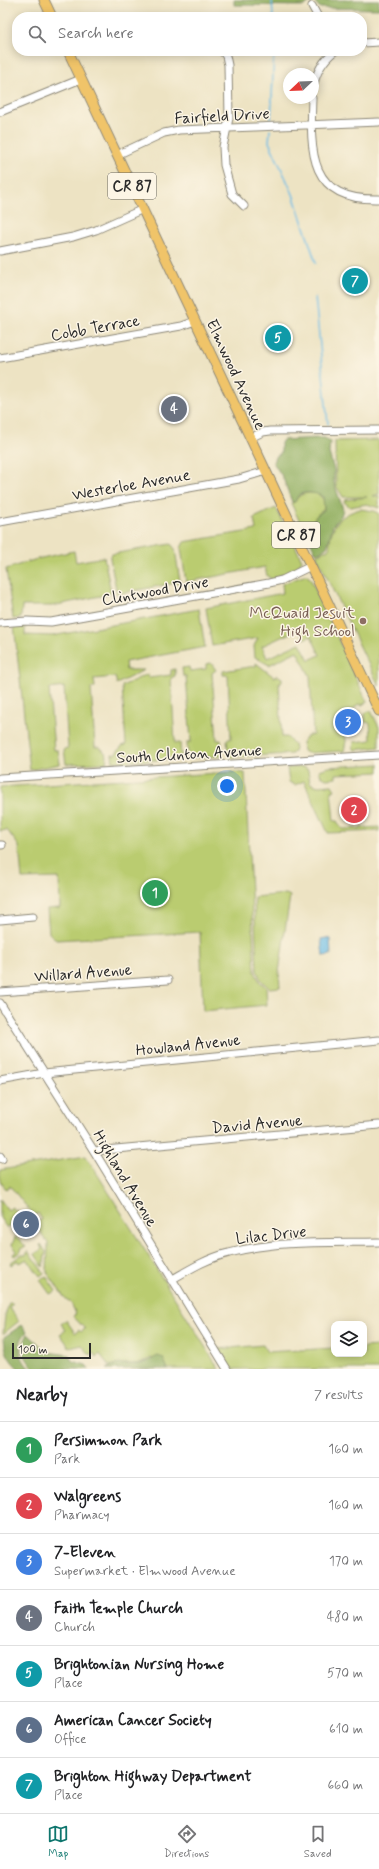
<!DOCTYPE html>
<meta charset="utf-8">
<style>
:root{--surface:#fff;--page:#f6f6f6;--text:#202124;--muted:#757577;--line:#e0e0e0;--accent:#0f766e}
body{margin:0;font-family:Mynerve,sans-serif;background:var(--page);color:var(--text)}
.controls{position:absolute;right:12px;bottom:12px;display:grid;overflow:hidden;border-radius:8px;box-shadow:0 2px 10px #0003}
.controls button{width:36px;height:36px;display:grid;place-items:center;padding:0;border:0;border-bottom:1px solid var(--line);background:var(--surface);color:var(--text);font:20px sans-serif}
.compass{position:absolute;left:283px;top:68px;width:36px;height:36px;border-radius:50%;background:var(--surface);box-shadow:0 2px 10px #0003;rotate:247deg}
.scale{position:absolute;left:12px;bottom:10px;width:79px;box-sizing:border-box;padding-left:4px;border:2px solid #2b2b2b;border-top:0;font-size:11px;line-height:14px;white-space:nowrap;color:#2b2b2b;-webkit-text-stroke:3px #fcf5e5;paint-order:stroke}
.you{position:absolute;left:227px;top:786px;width:14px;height:14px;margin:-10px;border:3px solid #fff;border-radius:50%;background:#1a73e8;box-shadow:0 0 0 6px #1a73e833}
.badge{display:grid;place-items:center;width:26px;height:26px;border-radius:50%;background:var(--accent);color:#fff;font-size:13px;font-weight:700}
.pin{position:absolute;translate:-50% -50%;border:2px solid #fff;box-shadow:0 1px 4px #0006}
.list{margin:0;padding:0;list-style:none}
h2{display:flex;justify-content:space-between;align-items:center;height:52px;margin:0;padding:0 16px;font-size:17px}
h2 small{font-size:13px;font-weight:400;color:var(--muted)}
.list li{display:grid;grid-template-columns:26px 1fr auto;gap:12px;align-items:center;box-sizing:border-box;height:56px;padding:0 16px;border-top:1px solid var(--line)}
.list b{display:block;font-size:15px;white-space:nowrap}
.list p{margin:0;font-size:13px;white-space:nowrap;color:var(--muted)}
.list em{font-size:13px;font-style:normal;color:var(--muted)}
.icon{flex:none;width:22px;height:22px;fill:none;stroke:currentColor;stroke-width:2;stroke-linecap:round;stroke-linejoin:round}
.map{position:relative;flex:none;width:379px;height:1369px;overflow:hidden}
.search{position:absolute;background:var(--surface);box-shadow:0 2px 10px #0003;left:12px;right:12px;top:12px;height:44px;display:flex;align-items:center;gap:10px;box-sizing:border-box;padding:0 14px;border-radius:16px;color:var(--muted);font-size:15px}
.sheet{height:444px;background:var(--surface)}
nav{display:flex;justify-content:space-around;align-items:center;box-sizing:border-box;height:56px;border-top:1px solid var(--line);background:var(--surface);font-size:11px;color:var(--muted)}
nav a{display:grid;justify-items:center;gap:2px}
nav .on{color:var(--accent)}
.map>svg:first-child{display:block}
.green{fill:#bacc6f;stroke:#727c4d;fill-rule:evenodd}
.forest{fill:#93b062;stroke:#5f6e46}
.water{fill:#6bbde7;stroke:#4b7489}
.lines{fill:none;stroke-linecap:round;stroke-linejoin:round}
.stream{stroke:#6bbde7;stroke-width:1.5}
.minor-casing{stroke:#8c8777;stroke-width:9}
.major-casing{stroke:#8c8777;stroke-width:11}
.minor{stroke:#fff;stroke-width:7}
.major{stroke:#f0c469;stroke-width:9}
.education-dot{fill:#8d6e63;stroke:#fcf5e5;stroke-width:1.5}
.labels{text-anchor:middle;stroke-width:3;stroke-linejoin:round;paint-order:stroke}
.shield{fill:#fcf5e5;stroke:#6a6863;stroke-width:1}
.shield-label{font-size:15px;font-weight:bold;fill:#2b2b2b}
.street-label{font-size:16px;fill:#2b2b2b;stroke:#fcf5e5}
.education-label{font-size:16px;fill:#785e54;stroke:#fcf5e5;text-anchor:end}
</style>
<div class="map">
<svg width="379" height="1369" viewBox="0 0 379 1369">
<rect width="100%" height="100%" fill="#fcf5e5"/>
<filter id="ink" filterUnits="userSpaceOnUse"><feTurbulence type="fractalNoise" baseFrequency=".025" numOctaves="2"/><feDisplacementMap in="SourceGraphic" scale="8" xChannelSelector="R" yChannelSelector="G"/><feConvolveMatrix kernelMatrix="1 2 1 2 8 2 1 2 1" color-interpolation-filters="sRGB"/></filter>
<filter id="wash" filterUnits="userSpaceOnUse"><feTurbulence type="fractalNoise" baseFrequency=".012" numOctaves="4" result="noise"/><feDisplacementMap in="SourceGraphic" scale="16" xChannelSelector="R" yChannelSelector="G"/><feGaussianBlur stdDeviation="0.9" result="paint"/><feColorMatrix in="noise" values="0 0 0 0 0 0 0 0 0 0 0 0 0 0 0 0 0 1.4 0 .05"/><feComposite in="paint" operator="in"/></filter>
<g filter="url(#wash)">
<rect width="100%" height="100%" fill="#ede3c3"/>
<path class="green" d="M379 440V494L372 496H379V508L367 504 350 507 344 502 345 500 367 497H343L336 486 335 441Z
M317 493 324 500V509L318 514 310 527 304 531 291 503 295 502C299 492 308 493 317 493Z
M276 508 302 560 297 568 273 580 267 576 265 567 186 582 181 548 184 542 256 530 254 518Z
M360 509 374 511 379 514V686L316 555 329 549C331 526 337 516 360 509Z
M171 544 175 549 180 582 117 594 110 558 112 554Z
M74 551 76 562 104 557 111 592 110 594 52 606H22L21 618 13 619 6 569 37 559Z
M306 575 310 578 367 702 362 705 358 704 352 711 343 712 346 741 344 751 308 753 303 751 302 742 308 735H313L310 676 297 651 269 665 255 657 254 646 258 638 212 646 206 608 283 593 282 584ZM299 629 304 639 311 636 320 655 309 660 300 643 267 658 262 646Z
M199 609 205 647 125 662 126 670H144L117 684 115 677 94 679 95 687 91 688 95 747H100L107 755 106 763 66 764 64 749 68 748 64 687 49 689 54 750H58L60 764 30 770 14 625 23 624 25 627V635L52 636Z
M211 663 216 670 212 673 217 740H221L222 756 188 758 187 742H191L186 676H183L182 668 189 667 190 671 206 669V664Z
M256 663 274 677 277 675 282 678V682L279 683 282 737H287L294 744 295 750 292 754 231 757 228 752 227 739H231L228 675H223V671L256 666Z
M175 669V676L171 678 175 743H180L181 757 178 759 113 762 112 754H115L122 746 126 745 122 686 148 674 149 678 171 675V670Z
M369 711H371L379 727V747L355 750 353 747 354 742 371 740 370 723 365 722V713Z
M379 764V772L336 774V778L326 779 321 776 319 770 329 767Z
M304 767 308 770 310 783 318 786 332 785 335 790 331 791 334 821H337L341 828 344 829 379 827V831L328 833 304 781 295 785 289 782 287 768Z
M233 772 245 773 255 972 260 982 266 987 267 1005 203 1011 200 932 56 940 49 933 47 909 60 908 59 878 22 879 19 846 7 830 0 831V787Z
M286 894 290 896 279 972 280 987 269 988 261 980 257 971 254 897Z
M86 1156 219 1369H168L151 1358C138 1368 124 1361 109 1366L100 1354 96 1357 93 1352 90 1355 82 1345 70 1348 60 1334 66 1330 61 1324 66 1320 75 1333 79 1330 81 1332 85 1329 73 1316 76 1314 71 1303 64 1297 47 1272 48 1243 35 1224 42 1219 38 1213 34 1216 10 1186 6 1189 0 1181V1170Z
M0 1199 8 1210 12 1207 15 1211 17 1210 24 1220 22 1222 20 1219 7 1228 0 1218Z
M15 1237 19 1239 26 1247 22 1248 20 1253 14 1256 13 1254 17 1251 12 1245Z
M41 1244 46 1252 43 1267 35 1254 42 1249 40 1245Z
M28 1251 44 1273 40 1276 27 1259 20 1263 18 1260 11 1265 10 1263 21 1255H26Z
M46 1276 56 1291 50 1294 40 1280Z
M11 1302 13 1304 9 1307 19 1321 3 1334 5 1316 9 1303Z
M263 1345 267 1352 334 1348V1354H364V1347L379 1346V1369H231L218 1349Z"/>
<path class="forest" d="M234 0H379V9L320 8 313 0 304 6 234 5Z
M319 438H325L330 442 329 453 334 470V483L343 509 341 516 333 525 327 547 322 551 316 553 308 537 307 531 316 516 324 510 323 497C318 493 303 490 298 496 297 497 296 500 295 502H292L283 478 273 462 275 457 281 453V443L283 440Z
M22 1325 27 1332C15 1343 20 1359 30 1369H19C8 1359 5 1352 4 1337Z
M28 1334 47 1352 69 1355 72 1361 86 1365 89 1369H34C24 1356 19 1350 28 1334Z
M158 1356 163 1358 168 1369H106C118 1360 130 1367 144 1363 148 1362 153 1358 158 1356Z"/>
<path class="water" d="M326 938 330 939 331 955 323 956 321 939Z"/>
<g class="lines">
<path class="stream" d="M272 0 273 17
M271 121 274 51
M270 130 269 142 293 194 316 263
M315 297 328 424"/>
</g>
</g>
<g filter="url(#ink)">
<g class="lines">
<defs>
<path id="minor" d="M312 6 318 17
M362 43 379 42
M222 51 226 56 228 65 229 118 223 147 224 165 232 194 244 206
M313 88C316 72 323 60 335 51
M312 98C310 153 309 201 379 199
M0 112 81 79
M117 155 164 133 179 130 379 122
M0 251 73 237 96 230 143 209
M0 358 181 326 195 321
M250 438 263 432 270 431 379 430
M0 522 239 479 266 471
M0 623 27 621 51 622 269 583 282 580 311 566
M0 778 379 755
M0 845H2
M0 920 33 917
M0 992 168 980
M0 1003 94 1151 227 1369
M0 1081 44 1073 379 1040
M94 1151 379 1125
M0 1156 2 1159
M171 1280C190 1269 208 1258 229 1253 277 1240 330 1243 379 1242"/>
<path id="major" d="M44 0 52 17
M68 51 379 711"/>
</defs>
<use href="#minor" class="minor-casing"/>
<use href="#major" class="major-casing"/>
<use href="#minor" class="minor"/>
<use href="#major" class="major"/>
</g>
</g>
<circle class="education-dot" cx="363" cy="621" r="4"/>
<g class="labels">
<g class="shield">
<rect x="108" y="173" width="48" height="26" rx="3"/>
<rect x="272" y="522" width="48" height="26" rx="3"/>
</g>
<g class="shield-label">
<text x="132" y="191">CR 87</text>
<text x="296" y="540">CR 87</text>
</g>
<g class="street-label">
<text transform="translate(222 115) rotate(-3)" y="6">Fairfield Drive</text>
<text transform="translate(95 327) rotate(-10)" y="6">Cobb Terrace</text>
<text transform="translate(237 374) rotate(65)" y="6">Elmwood Avenue</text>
<text transform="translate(131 484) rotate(-10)" y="6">Westerloe Avenue</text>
<text transform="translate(155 590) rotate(-10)" y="6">Clintwood Drive</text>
<text transform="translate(189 753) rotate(-3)" y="6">South Clinton Avenue</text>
<text transform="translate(83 972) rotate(-4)" y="6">Willard Avenue</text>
<text transform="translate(188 1044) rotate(-6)" y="6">Howland Avenue</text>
<text transform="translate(257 1123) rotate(-5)" y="6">David Avenue</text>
<text transform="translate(126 1178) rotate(59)" y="6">Highland Avenue</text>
<text transform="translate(271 1234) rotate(-6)" y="6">Lilac Drive</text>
</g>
<g class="education-label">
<text x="355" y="618">McQuaid Jesuit<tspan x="355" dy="18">High School</tspan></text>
</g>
</g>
</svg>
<div class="controls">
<button><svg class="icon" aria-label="layers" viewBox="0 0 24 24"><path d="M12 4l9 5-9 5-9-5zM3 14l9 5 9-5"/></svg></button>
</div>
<svg class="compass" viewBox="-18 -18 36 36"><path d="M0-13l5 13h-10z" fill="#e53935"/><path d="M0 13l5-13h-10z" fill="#757577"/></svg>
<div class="scale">100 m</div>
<div class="you"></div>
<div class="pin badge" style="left:155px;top:893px;background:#2e9e5b">1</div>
<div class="pin badge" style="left:354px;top:810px;background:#e0444e">2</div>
<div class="pin badge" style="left:348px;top:722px;background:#3f7fe0">3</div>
<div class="pin badge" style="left:174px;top:409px;background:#6b7280">4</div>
<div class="pin badge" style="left:278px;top:338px;background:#0f9aa8">5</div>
<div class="pin badge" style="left:26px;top:1224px;background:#5c6f8a">6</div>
<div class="pin badge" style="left:355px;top:281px;background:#0f9aa8">7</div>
<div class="search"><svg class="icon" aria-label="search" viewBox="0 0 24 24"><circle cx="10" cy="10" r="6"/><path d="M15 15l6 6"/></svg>Search here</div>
</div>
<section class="sheet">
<h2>Nearby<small>7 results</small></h2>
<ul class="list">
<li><span class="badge" style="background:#2e9e5b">1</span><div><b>Persimmon Park</b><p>Park</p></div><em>160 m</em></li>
<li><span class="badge" style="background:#e0444e">2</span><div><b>Walgreens</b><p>Pharmacy</p></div><em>160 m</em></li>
<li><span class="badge" style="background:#3f7fe0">3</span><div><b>7-Eleven</b><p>Supermarket · Elmwood Avenue</p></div><em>170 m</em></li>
<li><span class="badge" style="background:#6b7280">4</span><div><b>Faith Temple Church</b><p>Church</p></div><em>480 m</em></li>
<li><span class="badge" style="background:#0f9aa8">5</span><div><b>Brightonian Nursing Home</b><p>Place</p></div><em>570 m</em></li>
<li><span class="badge" style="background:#5c6f8a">6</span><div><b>American Cancer Society</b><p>Office</p></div><em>610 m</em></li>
<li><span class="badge" style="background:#0f9aa8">7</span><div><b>Brighton Highway Department</b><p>Place</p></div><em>660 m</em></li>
</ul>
</section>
<nav>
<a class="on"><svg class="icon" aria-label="map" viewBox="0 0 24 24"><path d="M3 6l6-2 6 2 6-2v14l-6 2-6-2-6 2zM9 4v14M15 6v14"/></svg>Map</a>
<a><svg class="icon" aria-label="directions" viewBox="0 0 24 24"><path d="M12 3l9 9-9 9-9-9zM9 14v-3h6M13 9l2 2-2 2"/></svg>Directions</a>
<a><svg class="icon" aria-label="saved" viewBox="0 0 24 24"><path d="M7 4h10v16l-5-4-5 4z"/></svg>Saved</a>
</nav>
